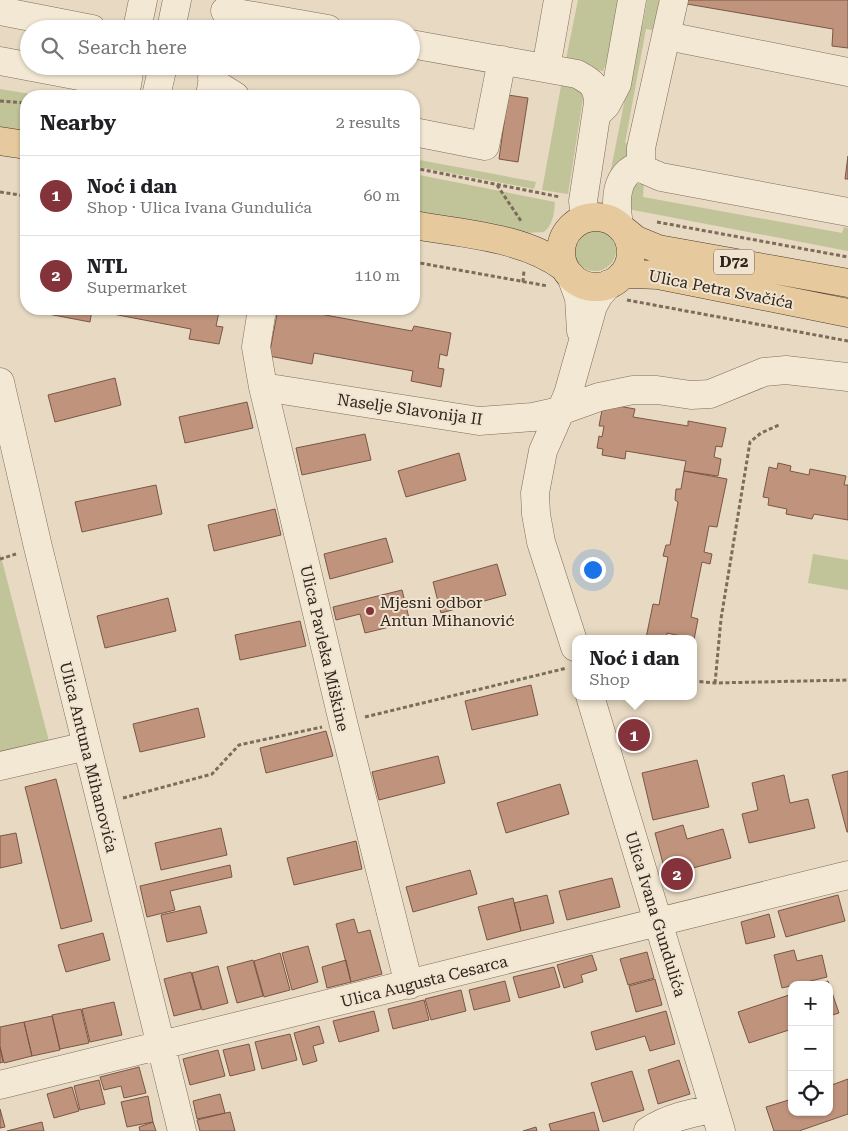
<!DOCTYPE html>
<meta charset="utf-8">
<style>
:root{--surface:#fff;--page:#f6f6f6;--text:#202124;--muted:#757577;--line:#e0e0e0;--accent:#85333a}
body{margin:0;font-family:"Roboto Serif",serif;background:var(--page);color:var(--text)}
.controls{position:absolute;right:15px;bottom:15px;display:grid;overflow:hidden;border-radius:10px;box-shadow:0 1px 4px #0004}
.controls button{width:45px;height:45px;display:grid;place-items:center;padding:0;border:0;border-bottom:1px solid var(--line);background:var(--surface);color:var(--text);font:25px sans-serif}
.you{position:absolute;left:592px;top:569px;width:18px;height:18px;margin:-12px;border:4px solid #fff;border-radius:50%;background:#1a73e8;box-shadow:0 0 0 8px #1a73e833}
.badge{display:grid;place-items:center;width:32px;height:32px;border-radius:50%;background:var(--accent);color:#fff;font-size:16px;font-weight:700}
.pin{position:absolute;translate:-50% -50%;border:2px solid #fff;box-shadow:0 1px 5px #0006}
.popup{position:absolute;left:572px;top:635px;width:125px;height:65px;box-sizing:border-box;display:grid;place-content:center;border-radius:10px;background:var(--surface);filter:drop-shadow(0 1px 4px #0005);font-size:16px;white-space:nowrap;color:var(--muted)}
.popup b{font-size:19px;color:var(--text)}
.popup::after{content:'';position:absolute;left:50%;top:100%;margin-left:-10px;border:10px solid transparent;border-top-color:var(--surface)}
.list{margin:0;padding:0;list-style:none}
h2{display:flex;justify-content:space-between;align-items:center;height:65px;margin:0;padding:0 20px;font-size:21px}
h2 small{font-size:16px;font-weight:400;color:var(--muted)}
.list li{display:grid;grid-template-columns:32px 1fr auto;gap:15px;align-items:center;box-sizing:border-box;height:80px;padding:0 20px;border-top:1px solid var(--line)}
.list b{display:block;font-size:19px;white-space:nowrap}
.list p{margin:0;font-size:16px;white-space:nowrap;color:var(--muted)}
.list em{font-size:16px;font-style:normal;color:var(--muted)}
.icon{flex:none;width:28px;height:28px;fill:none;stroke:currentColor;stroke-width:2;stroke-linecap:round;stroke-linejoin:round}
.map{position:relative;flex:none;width:848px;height:1131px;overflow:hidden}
.search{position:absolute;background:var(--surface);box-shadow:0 1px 4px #0004;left:20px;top:20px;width:400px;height:55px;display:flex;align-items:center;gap:12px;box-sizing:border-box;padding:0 18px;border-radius:28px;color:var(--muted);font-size:19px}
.panel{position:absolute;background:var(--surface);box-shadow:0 1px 4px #0004;left:20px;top:90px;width:400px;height:225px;border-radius:20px}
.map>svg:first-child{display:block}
.green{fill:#c1c398}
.building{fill:#c0947c;stroke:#7a5645}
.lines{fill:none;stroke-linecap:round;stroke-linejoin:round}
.minor-casing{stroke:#7e6c5b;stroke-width:29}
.major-casing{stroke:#4d3b2f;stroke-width:29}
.path{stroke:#7e6c5b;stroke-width:3;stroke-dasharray:4 2.5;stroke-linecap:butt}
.minor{stroke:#f3e8d4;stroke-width:28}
.major{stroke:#e6ca9e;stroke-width:28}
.poi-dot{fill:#85333a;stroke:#f0e4d0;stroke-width:2}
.labels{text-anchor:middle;stroke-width:4;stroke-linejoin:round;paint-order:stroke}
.shield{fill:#f0e4d0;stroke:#6a5e53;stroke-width:1}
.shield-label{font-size:15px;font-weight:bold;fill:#30251e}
.street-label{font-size:16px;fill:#30251e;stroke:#f0e4d0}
.poi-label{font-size:16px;fill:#30251e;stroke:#f0e4d0;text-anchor:start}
</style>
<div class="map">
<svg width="848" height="1131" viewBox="0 0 848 1131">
<rect width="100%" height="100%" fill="#e7d9c2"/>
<path class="green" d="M578 0H623L617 36 603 71 565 64Z
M647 0H665L659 31 646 29 625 143 637 144 605 200 639 27 643 24Z
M568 85 575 87 582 93 583 98 568 194 542 190 561 86Z
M0 89 43 96H26V138L0 135Z
M414 159 536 182 534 189 414 166Z
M414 174 555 202C554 214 553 224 544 232L524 233 414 211Z
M644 182 643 197 842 233 844 227 848 228V251L628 209 630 194 633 186Z
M574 250a21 21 0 1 1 42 0a21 21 0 1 1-42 0Z
M0 553 50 745 0 756Z
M813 554 848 560V590L808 583Z"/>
<path class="building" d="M688 0H848V48L832 46 833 29 687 4Z
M508 95 528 98 518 162 499 159Z
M848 156V179H845Z
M49 309H226L225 313 219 312 216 326 223 327 219 344 189 339 191 329 92 310 90 322 48 314Z
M278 309H321L320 314 412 331 414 326 451 333 447 356 440 354 438 368 444 369 441 387 411 381 413 371 314 353 312 364 269 356Z
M115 378 121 405 55 422 48 395Z
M247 402 253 428 185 443 179 417Z
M607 404 635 409 633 417 688 426V421L726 428 722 447 716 446 714 457 721 459 718 476 684 471 686 461 626 451 625 459 602 455 603 449 597 448 599 436 602 437 604 426H599L602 410H606Z
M365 434 371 460 302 475 296 448Z
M459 453 466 480 406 497 398 471Z
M778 463 791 466 790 471 809 475 810 469 846 476 844 485H848V520L814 514 812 519 786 514 787 509 768 505 769 498 763 497 769 467 777 469Z
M684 471 727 479 717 527 709 526 704 552 712 554 710 564 702 562 691 617 698 619 693 645V639H681V636L667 633 666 639 646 638 653 604 659 605 668 557 663 556 666 545H670L678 502 675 500 676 489H681Z
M156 485 162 514 82 532 75 502Z
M275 509 281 535 214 551 208 525Z
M386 538 393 562 330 579 324 554Z
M497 564 506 595 441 613 433 582Z
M402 590 410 622 365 633 360 614 336 620 333 607Z
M168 598 176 631 105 648 97 616Z
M300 621 306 646 240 660 235 635Z
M531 685 538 715 472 730 465 701Z
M198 708 205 737 140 752 133 724Z
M326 731 333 756 266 773 260 748Z
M438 756 445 783 379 800 372 772Z
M697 760 709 807 653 820 642 773Z
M848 771V832H847L832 775Z
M784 775 790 803 808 799 815 828 749 843 742 814 758 810 752 783Z
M56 779 92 921 61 929 25 787Z
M560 784 569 814 506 833 497 803Z
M683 825 687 839 723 829 731 858 666 875 655 833Z
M221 828 227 855 161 870 155 843Z
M16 833 22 863 0 868V836Z
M356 841 362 869 294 885 287 858Z
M230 865 232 877 170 891 175 910 147 917 140 886Z
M470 870 477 894 413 912 406 887Z
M612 878 620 907 567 920 559 891Z
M547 895 554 923 521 931 514 903Z
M838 895 845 921 786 937 778 911Z
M513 898 521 931 487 940 478 907Z
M200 906 207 933 167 942 161 915Z
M769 914 775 937 746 944 741 922Z
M354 919 358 933 370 930 382 974 351 982 336 924Z
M103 933 110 960 66 972 58 945Z
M308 946 318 982 292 990 282 953Z
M794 950 797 961 822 955 827 977 782 988 774 955Z
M647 952 654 978 628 985 620 959Z
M280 953 290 990 264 997 254 961Z
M592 955 597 970 581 975 583 982 564 988 557 965Z
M253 960 263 996 237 1003 227 967Z
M346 960 351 982 327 988 322 967Z
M218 966 228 1003 202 1010 192 973Z
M554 967 560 987 519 998 513 977Z
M191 972 201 1009 174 1016 164 979Z
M655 979 662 1005 636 1012 629 986Z
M505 981 510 1001 474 1010 469 990Z
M828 981 839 1013 829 1016V985H819Z
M461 990 466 1011 431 1020 425 999Z
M792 994V1029L749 1043 738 1012Z
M424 1000 429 1020 393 1029 388 1009Z
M114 1002 122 1035 90 1042 82 1009Z
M81 1009 89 1043 60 1049 52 1015Z
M374 1011 379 1031 339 1042 333 1021Z
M666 1011 675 1044 650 1051 645 1036 596 1050 591 1032Z
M52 1016 60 1050 32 1056 24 1022Z
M24 1022 32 1056 4 1063 0 1047V1027Z
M319 1026 324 1043 313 1046 317 1061 303 1065 294 1033Z
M290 1034 297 1060 262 1069 255 1042Z
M249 1044 255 1070 230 1076 223 1050Z
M0 1047 3 1062 0 1063Z
M218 1050 225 1076 190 1085 183 1059Z
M679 1060 690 1094 658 1104 648 1070Z
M139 1067 146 1093 124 1098 121 1086 104 1090 100 1077Z
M632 1071 644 1110 603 1122 591 1083Z
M848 1079V1114L799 1131H774L766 1107 792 1099V1112H829V1086Z
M99 1080 105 1104 80 1110 74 1086Z
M72 1087 79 1111 54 1118 47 1094Z
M220 1094 225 1113 197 1119 193 1101Z
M148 1096 153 1122 127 1127 121 1102Z
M0 1109 5 1127 0 1128Z
M230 1112 235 1131H200L197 1120Z
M594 1112 599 1131H551L549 1124Z
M42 1122 44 1131H7Z
M153 1122 156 1131H140L139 1127Z
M536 1127 537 1131H523Z"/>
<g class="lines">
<defs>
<path id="minor" d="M674 0 641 148V165L647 171 661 177 848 212
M0 11 92 29
M225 11 328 29
M137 29 143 0
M171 29 177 0
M667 36 848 72
M411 44 577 74C592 82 597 85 598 103L583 201 585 218
M0 61 127 85 130 66
M546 68 558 0
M212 78 219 86 235 96
M156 96 163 66
M210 96 215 66
M597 114 606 105 617 84 632 0
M414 132 485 146 502 60
M619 225C615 201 614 174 641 165
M571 276 579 298 581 331
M262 309 256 347 263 387 343 722 409 985
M0 382 38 547 182 1131
M263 387 479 421 533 417 560 411 599 397 633 390H657L691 395 710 394 764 372 786 370 848 377
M575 647 541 542 536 514 535 493 543 451 568 394 593 306 599 295 609 284
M590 696 721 1131
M0 766 87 746
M0 1085 848 875
M648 1131C667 1118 691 1113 714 1109"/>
<path id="major" d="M0 141 26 145
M561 252a35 35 0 1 1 70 0a35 35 0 1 1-70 0Z
M414 225C463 234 525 237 565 268
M625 231 636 240 658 249 848 283
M622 275 634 274 658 275 848 313"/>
</defs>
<use href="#minor" class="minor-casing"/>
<use href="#major" class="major-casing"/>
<path class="path" d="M0 101 26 103
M414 168 560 197
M497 185 521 221
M0 192 26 196
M657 222 848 257
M414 262 548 286
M523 282 524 270
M627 300 848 341
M0 559 16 554
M693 681 715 683 848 680
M715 683 721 619 750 442 761 433 779 425
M365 717 567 668
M123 798 212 774 239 745 322 727"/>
<use href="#minor" class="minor"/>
<use href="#major" class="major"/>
</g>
<circle class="poi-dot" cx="370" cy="611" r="5"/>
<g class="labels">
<rect class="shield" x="714" y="249.5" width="40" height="25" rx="4"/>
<g class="shield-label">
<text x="734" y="267">D72</text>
</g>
<g class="street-label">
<text transform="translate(721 289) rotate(11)" y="6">Ulica Petra Svačića</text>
<text transform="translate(410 409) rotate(8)" y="6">Naselje Slavonija II</text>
<text transform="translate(325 648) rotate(77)" y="6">Ulica Pavleka Miškine</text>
<text transform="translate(89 757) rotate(76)" y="6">Ulica Antuna Mihanovića</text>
<text transform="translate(656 914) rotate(73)" y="6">Ulica Ivana Gundulića</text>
<text transform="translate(424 981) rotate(-14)" y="6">Ulica Augusta Cesarca</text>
</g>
<g class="poi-label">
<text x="380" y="608">Mjesni odbor<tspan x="380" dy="18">Antun Mihanović</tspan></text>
</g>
</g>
</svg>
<div class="controls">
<button>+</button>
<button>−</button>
<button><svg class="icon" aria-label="locate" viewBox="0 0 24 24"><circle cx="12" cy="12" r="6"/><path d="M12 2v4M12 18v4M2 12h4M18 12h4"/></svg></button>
</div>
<div class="you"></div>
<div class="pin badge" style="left:634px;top:735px">1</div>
<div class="popup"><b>Noć i dan</b>Shop</div>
<div class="pin badge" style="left:677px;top:874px">2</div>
<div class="search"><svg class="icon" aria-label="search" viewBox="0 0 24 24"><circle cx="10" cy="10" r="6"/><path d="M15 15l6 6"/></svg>Search here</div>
<section class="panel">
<h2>Nearby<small>2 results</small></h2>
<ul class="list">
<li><span class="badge">1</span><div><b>Noć i dan</b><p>Shop · Ulica Ivana Gundulića</p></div><em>60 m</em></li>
<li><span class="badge">2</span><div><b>NTL</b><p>Supermarket</p></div><em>110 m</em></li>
</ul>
</section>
</div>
